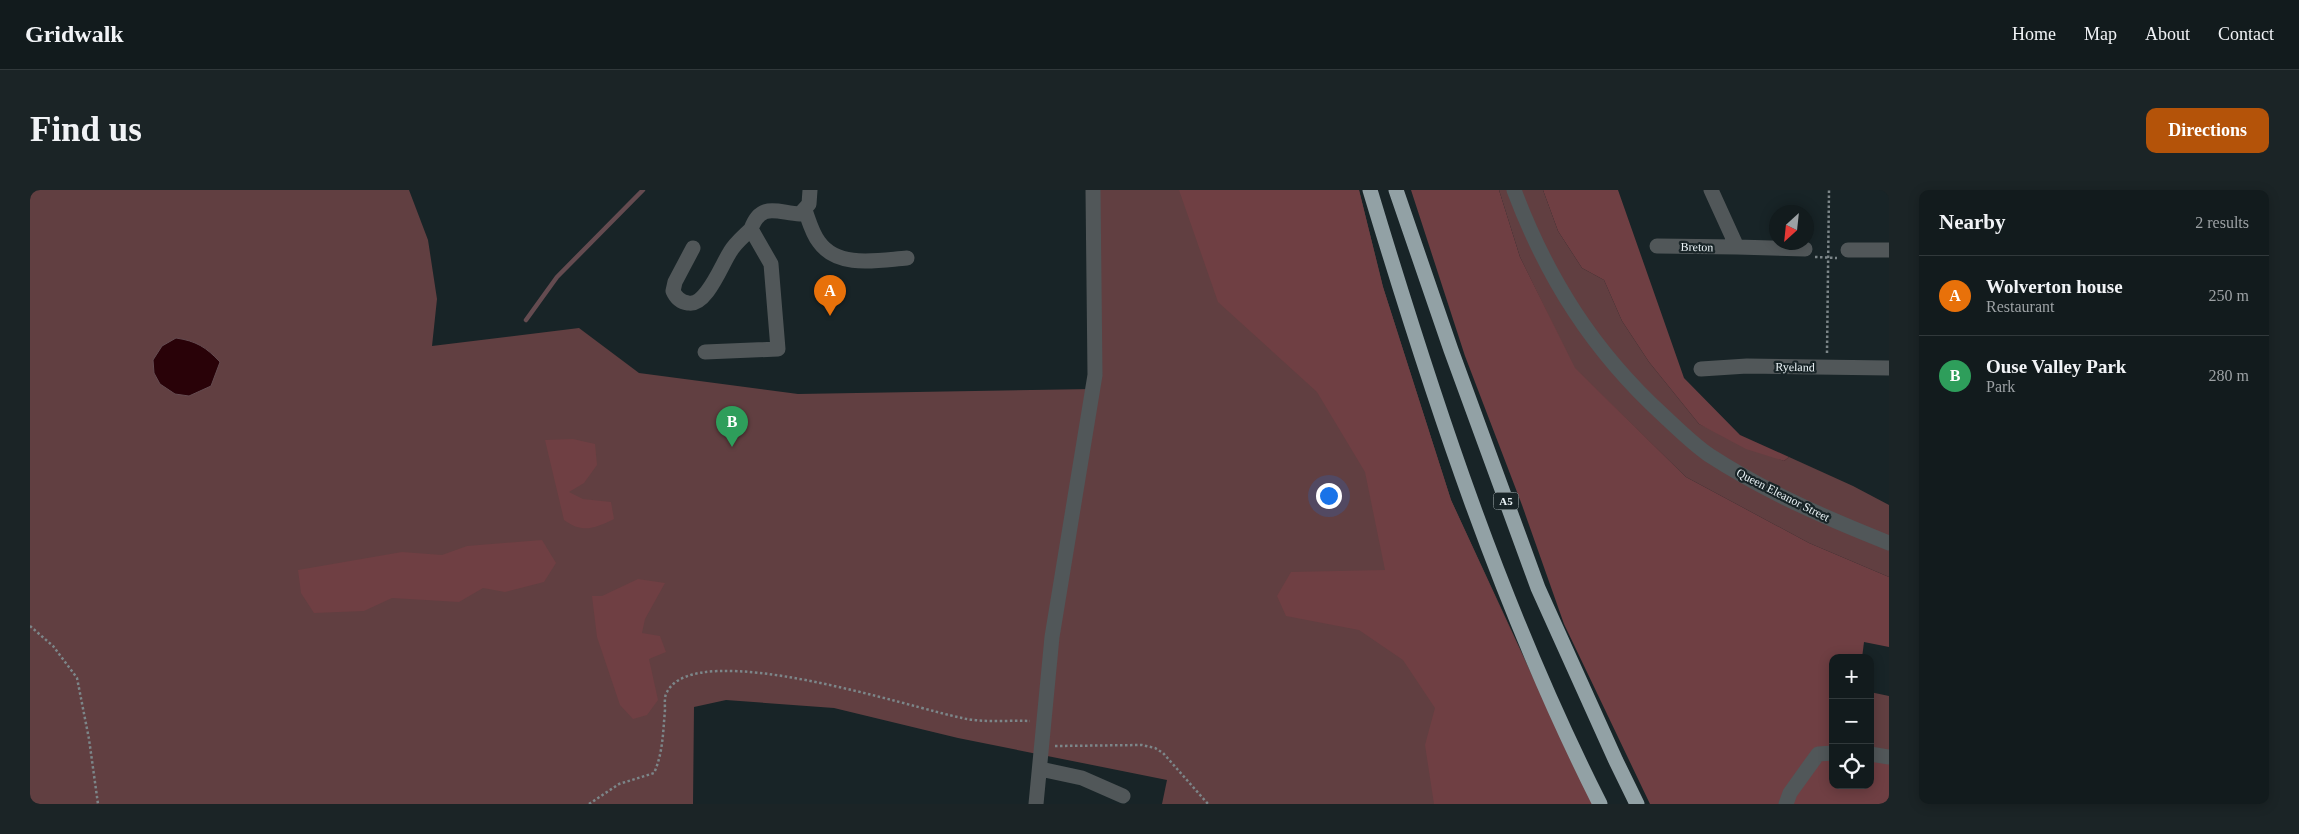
<!DOCTYPE html>
<meta charset="utf-8">
<style>
:root{--surface:#121b1d;--page:#1b2426;--text:#f1f3f6;--muted:#9ca1a4;--line:#31393b;--accent:#b45309}
body{margin:0;font-family:Georgia,serif;background:var(--page);color:var(--text)}
.controls{position:absolute;right:15px;bottom:15px;display:grid;overflow:hidden;border-radius:10px;box-shadow:0 2px 12px #0003}
.controls button{width:45px;height:45px;display:grid;place-items:center;padding:0;border:0;border-bottom:1px solid var(--line);background:var(--surface);color:var(--text);font:25px sans-serif}
.compass{position:absolute;left:1739px;top:15px;width:45px;height:45px;border-radius:50%;background:var(--surface);box-shadow:0 2px 12px #0003;rotate:207deg}
.you{position:absolute;left:1298px;top:305px;width:18px;height:18px;margin:-12px;border:4px solid #fff;border-radius:50%;background:#1a73e8;box-shadow:0 0 0 8px #1a73e833}
.badge{display:grid;place-items:center;width:32px;height:32px;border-radius:50%;background:var(--accent);color:#fff;font-size:16px;font-weight:700}
.pin{position:absolute;translate:-50% -41px;filter:drop-shadow(0 1px 2px #0008)}
.pin::after{content:'';position:absolute;top:26px;width:18px;height:15px;background:inherit;clip-path:polygon(0 0,100% 0,50% 100%)}
.list{margin:0;padding:0;list-style:none}
h2{display:flex;justify-content:space-between;align-items:center;height:65px;margin:0;padding:0 20px;font-size:21px}
h2 small{font-size:16px;font-weight:400;color:var(--muted)}
.list li{display:grid;grid-template-columns:32px 1fr auto;gap:15px;align-items:center;box-sizing:border-box;height:80px;padding:0 20px;border-top:1px solid var(--line)}
.list b{display:block;font-size:19px;white-space:nowrap}
.list p{margin:0;font-size:16px;white-space:nowrap;color:var(--muted)}
.list em{font-size:16px;font-style:normal;color:var(--muted)}
.icon{flex:none;width:28px;height:28px;fill:none;stroke:currentColor;stroke-width:2;stroke-linecap:round;stroke-linejoin:round}
.map{position:relative;flex:none;width:1859px;height:614px;overflow:hidden;border-radius:10px}
header{display:flex;align-items:center;gap:30px;box-sizing:border-box;height:70px;padding:0 25px;background:var(--surface);border-bottom:1px solid var(--line)}
header strong{font-size:24px}
nav{display:flex;gap:28px;margin-inline-start:auto;font-size:18px}
.intro{display:flex;align-items:center;justify-content:space-between;box-sizing:border-box;height:120px;padding:0 30px}
h1{margin:0;font-size:35px}
.button{padding:12px 22px;border-radius:10px;background:var(--accent);color:#fff;font-size:18px;font-weight:700}
main{display:flex;gap:30px;padding:0 30px}
aside{flex:1;background:var(--surface);border-radius:10px;box-shadow:0 2px 12px #0003}
.map>svg:first-child{display:block}
.green{fill:#613f41}
.forest{fill:#6f3f43}
.water{fill:#290208;stroke:#644b50}
.lines{fill:none;stroke-linecap:round;stroke-linejoin:round}
.stream{stroke:#644b50;stroke-width:4.5}
.path{stroke:#7c8689;stroke-width:2.5;stroke-dasharray:2.5 2.5;stroke-linecap:butt}
.minor{stroke:#515759;stroke-width:15}
.highway{stroke:#92a1a5;stroke-width:15}
.labels{text-anchor:middle;stroke-width:4.5;stroke-linejoin:round;paint-order:stroke}
.shield{fill:#182427;stroke:#acb6b9;stroke-width:1}
.shield-label{font-size:11px;font-weight:bold;fill:#ecf4f7}
.street-label{font-size:12px;fill:#ecf4f7;stroke:#182427}
</style>
<header>
<strong>Gridwalk</strong>
<nav><a>Home</a><a>Map</a><a>About</a><a>Contact</a></nav>
</header>
<div class="intro"><h1>Find us</h1><a class="button">Directions</a></div>
<main>
<div class="map">
<svg width="1859" height="614" viewBox="0 0 1859 614">
<rect width="100%" height="100%" fill="#182427"/>
<path class="green" d="M0 0H379L398 50 407 109 402 156 549 138 609 183 768 204 1063 199V0H1329L1353 97 1421 310 1562 614H1132L1137 590 928 548 804 518 696 510 664 517 663 614H0Z
M1469 0H1513L1528 41 1552 78 1574 90 1592 131 1619 172 1669 234 1754 271 1759 267 1823 296 1859 315V387L1779 353 1656 287 1544 178 1490 67Z
M1840 502 1859 506V614L1803 595H1840Z"/>
<path class="forest" d="M1149 0H1329L1353 97 1421 310 1545 580 1564 614H1404L1395 555 1405 518 1373 470 1329 440 1256 426 1247 406 1261 382 1355 380 1335 282 1287 202 1188 112Z
M1381 0H1469L1490 67 1545 178 1656 287 1779 353 1859 387V457L1834 452 1832 468H1803V595H1840V564L1859 567V614H1620L1534 434 1492 315 1435 166Z
M1513 0H1588L1654 188 1710 245 1759 267 1754 271 1716 259 1669 234 1619 172 1592 131 1574 90 1552 78 1528 41Z
M543 249 565 254 567 275 554 293 539 302 553 309 581 312 584 329C565 338 553 344 534 330L515 250Z
M512 350 526 373 514 392 475 402 453 398 429 412 362 408 334 421 284 423 271 403 268 380 372 362 412 365 437 356Z
M608 389 635 393 615 429 612 443 630 446 636 462 619 469 628 510 617 525 603 529 590 515 567 447 562 406H572Z"/>
<path class="water" d="M146 148C166 151 176 157 190 172L181 196 159 206 145 204 130 194 124 183 123 170 132 156Z"/>
<g class="lines">
<path class="stream" d="M496 130 527 87 613 0"/>
<path class="path" d="M1785 67 1807 68
M1797 163 1799 0
M0 436 23 456 47 488 59 549 68 614
M1025 556 1112 555 1125 558 1133 563 1178 614
M559 614 589 594 624 583C633 563 633 542 635 520 635 515 634 506 637 502 666 446 882 518 932 528 953 533 978 530 1000 531"/>
<path class="minor" d="M1484 0C1517 88 1563 161 1633 225 1648 239 1663 254 1679 265 1736 302 1796 328 1859 353
M775 20C779 31 782 43 789 52 808 79 849 70 877 68
M1627 56 1707 57 1681 0
M1707 57 1775 59
M663 58 645 92 643 101C646 108 651 112 658 113 676 117 691 76 700 62 705 53 714 46 721 39
M1818 60H1859
M675 162 748 159 741 74 721 39C731 11 748 23 770 24L779 14 780 0
M1671 179 1717 176 1859 178
M1840 564 1859 567
M1010 579 1052 588 1093 606
M1006 614 1022 447 1065 185 1063 0
M1756 614 1760 603 1788 564 1803 563"/>
<path class="highway" d="M1340 0C1403 209 1471 418 1570 614
M1366 0 1421 160 1508 398 1586 571 1607 614"/>
</g>
<g class="labels">
<rect class="shield" x="1463.5" y="302.5" width="25" height="17" rx="4"/>
<g class="shield-label">
<text x="1476" y="315">A5</text>
</g>
<g class="street-label">
<text transform="translate(1667 57) rotate(1)" y="4">Breton</text>
<text transform="translate(1765 177) rotate(1)" y="4">Ryeland</text>
<text transform="translate(1753 305) rotate(27)" y="4">Queen Eleanor Street</text>
</g>
</g>
</svg>
<div class="controls">
<button>+</button>
<button>−</button>
<button><svg class="icon" aria-label="locate" viewBox="0 0 24 24"><circle cx="12" cy="12" r="6"/><path d="M12 2v4M12 18v4M2 12h4M18 12h4"/></svg></button>
</div>
<svg class="compass" viewBox="-18 -18 36 36"><path d="M0-13l5 13h-10z" fill="#e53935"/><path d="M0 13l5-13h-10z" fill="#9ca1a4"/></svg>
<div class="you"></div>
<div class="pin badge" style="left:800px;top:126px;background:#e8710a">A</div>
<div class="pin badge" style="left:702px;top:257px;background:#2e9e5b">B</div>
</div>
<aside>
<h2>Nearby<small>2 results</small></h2>
<ul class="list">
<li><span class="badge" style="background:#e8710a">A</span><div><b>Wolverton house</b><p>Restaurant</p></div><em>250 m</em></li>
<li><span class="badge" style="background:#2e9e5b">B</span><div><b>Ouse Valley Park</b><p>Park</p></div><em>280 m</em></li>
</ul>
</aside>
</main>
